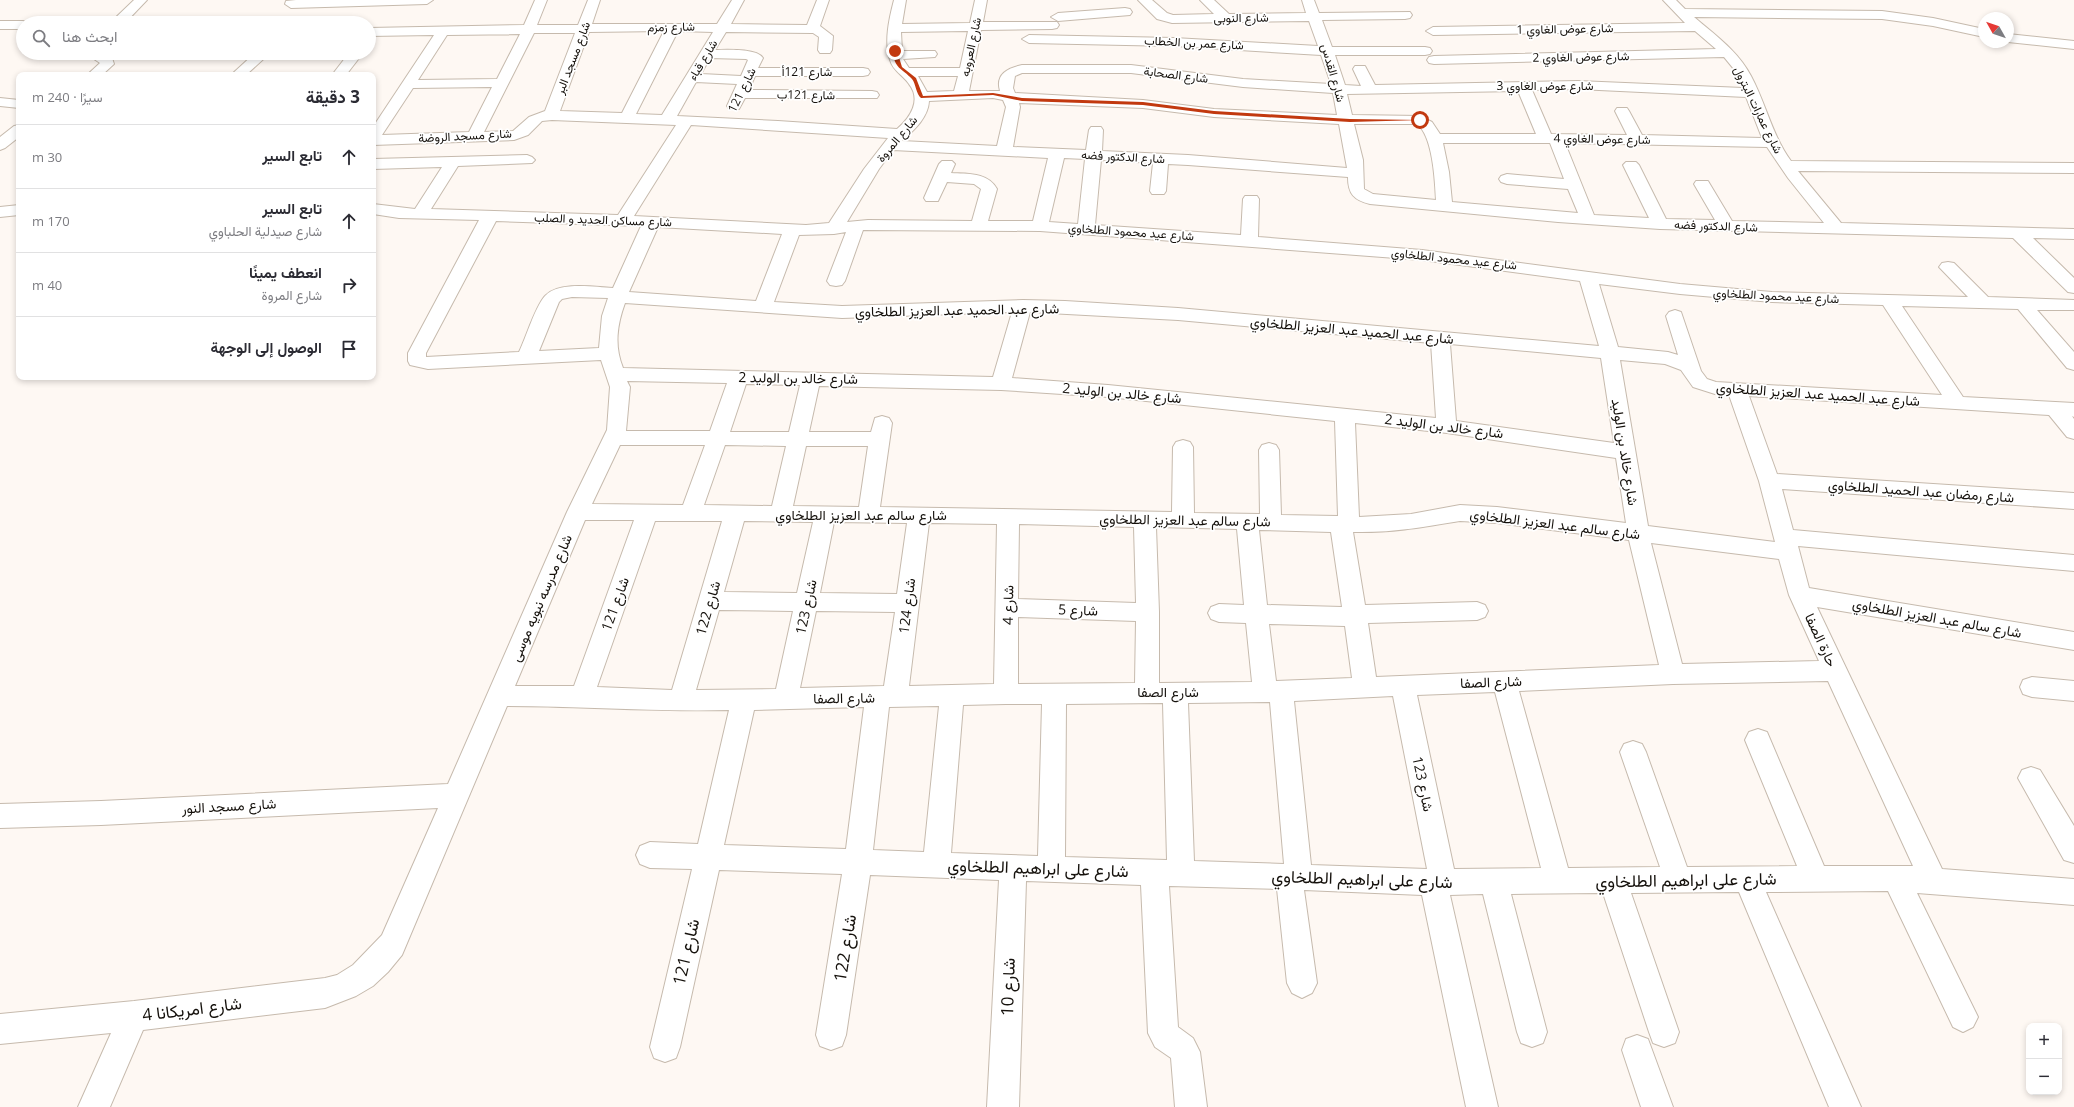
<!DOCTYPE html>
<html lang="ar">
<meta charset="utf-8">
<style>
:root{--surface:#fff;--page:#f2f2f3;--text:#2b2b33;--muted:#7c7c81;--line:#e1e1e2}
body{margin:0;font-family:"Open Sans",Vazirmatn,sans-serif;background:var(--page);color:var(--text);direction:rtl}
.controls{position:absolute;right:12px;bottom:12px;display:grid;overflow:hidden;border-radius:8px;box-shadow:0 2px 6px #0003}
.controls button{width:36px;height:36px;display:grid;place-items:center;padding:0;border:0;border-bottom:1px solid var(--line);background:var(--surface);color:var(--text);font:20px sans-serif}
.compass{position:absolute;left:1978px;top:12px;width:36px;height:36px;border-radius:50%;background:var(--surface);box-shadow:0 2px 6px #0003;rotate:310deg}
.stop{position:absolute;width:12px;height:12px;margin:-9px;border:3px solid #c2390f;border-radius:50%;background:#fff}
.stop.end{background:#c2390f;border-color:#fff;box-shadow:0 1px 4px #0008}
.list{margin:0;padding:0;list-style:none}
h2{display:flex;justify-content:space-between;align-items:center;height:52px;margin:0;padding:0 16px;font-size:17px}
h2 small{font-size:13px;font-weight:400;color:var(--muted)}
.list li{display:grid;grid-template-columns:26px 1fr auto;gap:12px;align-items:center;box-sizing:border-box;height:64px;padding:0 16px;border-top:1px solid var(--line)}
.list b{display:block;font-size:15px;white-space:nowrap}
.list p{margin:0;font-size:13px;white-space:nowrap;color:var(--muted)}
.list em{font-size:13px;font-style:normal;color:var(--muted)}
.icon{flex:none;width:22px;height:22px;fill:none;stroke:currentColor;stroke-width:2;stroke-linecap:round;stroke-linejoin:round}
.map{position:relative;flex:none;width:2074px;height:1107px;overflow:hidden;direction:ltr}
.search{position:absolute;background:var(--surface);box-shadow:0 2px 6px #0003;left:16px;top:16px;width:360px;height:44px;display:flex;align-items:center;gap:10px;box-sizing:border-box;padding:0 14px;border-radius:22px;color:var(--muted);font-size:15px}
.panel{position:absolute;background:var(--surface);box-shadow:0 2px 6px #0003;left:16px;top:72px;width:360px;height:308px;border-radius:8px;direction:rtl}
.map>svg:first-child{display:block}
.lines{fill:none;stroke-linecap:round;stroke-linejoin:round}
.street-casing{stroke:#c6baad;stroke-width:2}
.street{fill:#fff;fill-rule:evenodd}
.route{fill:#c2390f}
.labels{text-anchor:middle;stroke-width:3.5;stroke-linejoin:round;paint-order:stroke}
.far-street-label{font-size:12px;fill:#15110c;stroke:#fff}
.street-label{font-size:14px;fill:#15110c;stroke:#fff}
.near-street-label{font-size:17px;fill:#15110c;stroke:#fff}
</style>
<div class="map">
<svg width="2074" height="1107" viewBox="0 0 2074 1107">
<rect width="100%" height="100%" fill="#fef8f3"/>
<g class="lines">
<defs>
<path id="street" d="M134 0H147L125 23H110Z
M296 0H433L427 4 291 8 285 4 286 1Z
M535 0H547L537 25H578L588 0H600L592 24H717L732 0H744L731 24 807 25 817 0H829L820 26 833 36 832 50 830 53H820L818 50 819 37 813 33 726 32 715 50C727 50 756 48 763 58L758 68H863L868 69 870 72 868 75 863 76H755L749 90 872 91 877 92 879 95 877 98H745L739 109H729L727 106 737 84 696 82 677 116 778 121 897 129C910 118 922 100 909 84 903 75 893 71 890 60 884 42 889 19 894 0H906L902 24 970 23 975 0H987L983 22H1057L1059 25 1057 28 1052 29 981 30 969 91H1000C995 74 1008 68 1022 65H1131L1243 79 1331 84 1321 55 1174 46 1029 43 1022 39 1029 35 1174 38 1318 46 1309 21 1172 23 1157 19 1138 0H1152L1167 13 1173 15 1214 14 1200 0H1214L1229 14 1306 13 1302 0H1314L1319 13 1410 12 1412 15 1410 18 1405 19 1322 20 1332 47H1425L1430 48 1432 51 1430 54 1425 55H1335L1345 85 1361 86 1353 69 1355 66H1365L1375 85 1578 81 1743 88 1733 68 1724 57 1434 64 1429 63 1427 60 1429 57 1434 56 1716 49 1695 31 1433 35 1426 31 1433 27 1685 23 1663 0H1676L1685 9 1882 11 1933 18 1984 29V37L1933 26 1882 19 1694 17C1715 35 1738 51 1751 76 1766 104 1772 135 1791 161L2074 163V173L1798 171 1841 223 2074 229V239L2033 238 2074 278V293L2068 292 2013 238 1660 229 1558 222 1370 204C1354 200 1348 194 1348 177L1188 165 1168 164 1166 191 1164 194H1152L1150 191 1153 163 1101 160 1095 225 1241 235 1243 199 1245 196H1257L1259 199 1258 237 1422 250 1680 284 1772 292 1968 297 1939 267 1942 263 1948 262 1954 263 1988 297 2074 300V310H2037L2074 352V370L2067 368 2018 309 1902 306 1963 397 2074 403V417L2072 416 2074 419V439L2067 437 2049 415 1749 396 1777 474 2074 493V509L1782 489 1793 530 2074 555V571L1798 546 1809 588 2074 632V650L1817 607 1942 869 2074 879V905L1917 893 1978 1017 1973 1027 1963 1032 1953 1027 1888 891 1766 892 1861 1107H1829L1739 892 1631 893 1679 1032 1675 1043 1664 1047 1653 1043 1649 1032 1603 893 1511 894 1547 1032 1543 1043 1532 1047 1521 1043 1517 1032 1483 894 1450 895 1498 1107H1466L1422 895 1304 890 1317 983 1312 993 1302 998 1292 993 1287 983 1277 889 1169 886 1178 1027 1193 1038 1200 1052 1207 1107H1175L1171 1058 1155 1047 1148 1033 1141 885 1026 881 1019 1107H987L999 880 870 875 846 1035 842 1046 831 1050 820 1046 816 1035 842 874 719 870 680 1047 676 1058 665 1062 654 1058 650 1047 692 869 650 868 640 864 636 855 640 846 650 842 698 844 729 710C655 712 581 706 507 706L402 955 388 972 373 986 356 996 325 1008 143 1030 110 1107H78L111 1033 0 1044V1014L134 1001 325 978 337 975 353 965 382 935 438 808 101 825 0 828V804L101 801 448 784 567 512 607 430 610 387 601 360 428 369 410 365 408 361V353L479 220 399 218 373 214V204L415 209 442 167 373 169V159L527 155 532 157 535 160 532 163 458 166 431 209 618 215 676 125 552 120 542 121 528 135 514 140 373 145V127L434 35 369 36V28L524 25ZM664 31 622 113 560 111 589 32ZM678 31 713 32 662 115 636 114ZM968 31 960 68H909L903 59 935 57 937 54 935 51H902L901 32ZM534 33H575L545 111 529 117 513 131 484 132ZM520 34 497 79 418 80 447 35ZM710 58 746 59 748 60 741 76 701 74ZM1022 73H1131L1243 87 1333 93 1337 115 1214 109 1143 100 1015 93 1013 88 1015 76ZM918 76H958L954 91 927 92ZM492 87 469 132 382 135 413 88ZM1578 89 1746 97 1762 138 1642 135 1629 111 1627 108H1617L1615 111 1627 135 1551 134 1532 90ZM1518 91 1536 134H1440L1432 122 1420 116 1352 115 1347 94ZM993 98 1003 100 1006 107 997 146 902 141C914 130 928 118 929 101ZM1019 103 1143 108 1214 117 1339 124 1347 168 1188 155 1102 151 1103 130 1101 127H1091L1089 130 1086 150 1013 147 1020 107ZM1354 124H1417C1433 136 1435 181 1436 200L1373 194 1364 189 1363 160ZM691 125 888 138 864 169 829 223 806 225 634 216ZM1443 143H1550L1564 179 1507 174 1501 176 1499 179 1501 182 1507 184 1568 189 1578 213 1452 202 1449 172ZM1565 143 1767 147 1788 178 1824 223 1732 221 1708 181H1696L1694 184 1715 220 1666 219 1639 165 1636 162H1626L1623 165 1649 218 1594 215ZM893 150 1048 158 1033 221H988L997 189C988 172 967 174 951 173L955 164 952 161H942L939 164 924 198 926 201H938L947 182 974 184 981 189 972 221 868 220 847 222 879 169ZM1064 158 1085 159 1078 224 1049 222ZM496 221 641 226 613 288C595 287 558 281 545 296 535 307 526 338 519 352L426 357V353ZM658 227 782 234 756 301 629 292ZM863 230 1040 231 1422 260 1580 281 1599 346 1178 308 1065 301 1023 300 842 306 774 302 799 235 834 234 846 232 827 281 830 285 836 286 842 285 845 281ZM1599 284 1680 294 1772 302 1883 305 1942 395 1716 382 1707 379 1701 371 1681 312 1675 310 1669 312 1666 316 1678 355 1668 352 1618 347ZM572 297 608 298 602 316 599 348 539 351 559 302 562 299ZM625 303 842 318 1012 312 993 377 623 368C614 346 617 325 625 303ZM1030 312 1178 320 1431 343 1436 418 1108 385 1012 378ZM1450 344 1601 358 1614 443 1456 421ZM1620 360 1665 364 1681 370 1693 387 1715 394 1729 395 1759 481 1775 542 1648 526ZM627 381 727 383 710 431H626L630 387ZM746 384 800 385 789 432H730ZM819 386 1001 390 1108 397 1335 421 1338 516 1281 515 1279 450 1276 445 1269 443 1262 445 1259 450 1260 514 1194 513 1193 447 1190 442 1183 440 1176 442 1173 447 1172 512 880 507 892 423 889 418 882 416 875 418 871 432H809ZM1355 423 1447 433 1616 458 1626 523 1497 507 1460 505 1411 514 1359 517ZM620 445H705L683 505 592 504ZM725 445 786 446 772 506 704 505ZM806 446H868L859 507 793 506ZM585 520H634L574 686H515ZM655 521H722L672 690 597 687ZM744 521 813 522 797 593 724 592ZM1460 521 1497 523 1629 540 1659 665 1376 677 1368 623 1477 620 1485 617 1488 611 1485 605 1477 602 1365 605 1353 532C1390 533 1424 527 1460 521ZM834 522 907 523 897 594 820 593ZM929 523 997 524 994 684 909 686ZM1019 524 1134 527 1136 603 1018 599ZM1156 527 1237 529 1244 605 1219 604 1211 607 1208 613 1211 619 1219 622 1246 623 1252 682 1159 683V612ZM1259 530 1331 532 1342 607 1267 605ZM1651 543 1779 559 1789 595 1819 661 1682 664ZM719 610 793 611 776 689 696 690ZM816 611 895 612 884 686 800 688ZM1018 617 1136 621 1135 683 1018 684ZM1269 624 1345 626 1352 678 1276 681ZM1828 681 1913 866H1824L1767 732 1758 729 1749 732 1745 740 1797 866 1687 867 1646 752 1642 744 1633 741 1624 744 1620 752 1660 867 1568 868 1519 691 1673 684ZM1495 692 1541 868 1454 869 1417 695ZM1393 696 1427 869 1311 865 1294 701ZM1270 702 1284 864 1194 861 1188 703ZM1163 703 1167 860 1065 857 1066 704ZM1006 704H1042L1038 856 951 853 963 705ZM939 706 924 852 873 850 889 707ZM864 707 846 849 724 845 754 710Z
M1125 8 1130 9 1132 12 1130 15 1058 21 1051 17 1058 13Z
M0 21H23L28 23H23V29H0Z
M2008 34 2074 41V49L2008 42Z
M85 53H102L112 58 114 64 102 75H87L100 63Z
M255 53H270L246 75H231Z
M349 53H363L346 75H332Z
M0 98 19 100V108L0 106Z
M19 125V137L5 148 0 150V137L14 126Z
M19 205V215L0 217V207Z
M2032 677 2074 681V701L2032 697 2023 694 2020 687 2023 680Z
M2031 767 2040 770 2074 826V863L2064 860 2018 778 2022 770Z
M1637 1035 1648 1039 1673 1107H1641L1622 1050 1626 1039Z"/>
</defs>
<use href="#street" class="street-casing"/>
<use href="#street" class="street"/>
</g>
<path class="route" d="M893 51H897L902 67 916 78 923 96 993 93 1022 98 1143 102 1214 111 1350 119 1422 120 1350 122 1214 114 1143 105 1022 101 993 95 921 98C916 94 916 84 912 79 902 68 894 69 893 51Z"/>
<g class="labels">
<g class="far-street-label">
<text transform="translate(1241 18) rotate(-1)" y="4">شارع النوبى</text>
<text transform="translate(671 27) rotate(-1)" y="4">شارع زمزم</text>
<text transform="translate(1565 29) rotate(-1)" y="4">شارع عوض الغاوي 1</text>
<text transform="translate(1194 43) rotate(3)" y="4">شارع عمر بن الخطاب</text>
<text transform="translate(971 47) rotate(-78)" y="4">شارع العروبه</text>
<text transform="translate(1581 57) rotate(-1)" y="4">شارع عوض الغاوي 2</text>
<text transform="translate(573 58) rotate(-69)" y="4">شارع مسجد البر</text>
<text transform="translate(703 60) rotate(-59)" y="4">شارع قباء</text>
<text x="807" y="76">شارع 121أ</text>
<text transform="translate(1333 73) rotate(74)" y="4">شارع القدس</text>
<text transform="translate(1176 75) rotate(7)" y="4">شارع الصحابة</text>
<text x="1545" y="90">شارع عوض الغاوي 3</text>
<text transform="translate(742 90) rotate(-64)" y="4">شارع 121</text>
<text transform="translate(806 95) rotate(1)" y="4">شارع 121ب</text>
<text transform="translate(1758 110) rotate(64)" y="4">شارع عمارات البترول</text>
<text transform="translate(465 136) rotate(-3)" y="4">شارع مسجد الروضة</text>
<text transform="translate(897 139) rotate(-50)" y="4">شارع المروة</text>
<text transform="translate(1602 139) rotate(1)" y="4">شارع عوض الغاوي 4</text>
<text transform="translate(1123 157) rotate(3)" y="4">شارع الدكتور فضه</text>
<text transform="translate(603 220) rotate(2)" y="4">شارع مساكن الحديد و الصلب</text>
<text transform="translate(1716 226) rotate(2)" y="4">شارع الدكتور فضه</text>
<text transform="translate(1131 232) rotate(4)" y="4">شارع عيد محمود الطلخاوي</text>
<text transform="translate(1454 259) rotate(6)" y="4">شارع عيد محمود الطلخاوي</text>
<text transform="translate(1776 296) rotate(3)" y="4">شارع عيد محمود الطلخاوي</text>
</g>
<g class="street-label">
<text transform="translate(957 310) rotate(-1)" y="5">شارع عبد الحميد عبد العزيز الطلخاوي</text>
<text transform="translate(1352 330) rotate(5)" y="5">شارع عبد الحميد عبد العزيز الطلخاوي</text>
<text transform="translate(798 378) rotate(1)" y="5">شارع خالد بن الوليد 2</text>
<text transform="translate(1122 393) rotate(5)" y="5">شارع خالد بن الوليد 2</text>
<text transform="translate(1818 394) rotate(4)" y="5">شارع عبد الحميد عبد العزيز الطلخاوي</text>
<text transform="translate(1444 426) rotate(7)" y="5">شارع خالد بن الوليد 2</text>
<text transform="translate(1625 452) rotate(81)" y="5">شارع خالد بن الوليد</text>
<text transform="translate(1921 491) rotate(4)" y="5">شارع رمضان عبد الحميد الطلخاوي</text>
<text x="861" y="520">شارع سالم عبد العزيز الطلخاوي</text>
<text transform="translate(1185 520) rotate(1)" y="5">شارع سالم عبد العزيز الطلخاوي</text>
<text transform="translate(1555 524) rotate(7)" y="5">شارع سالم عبد العزيز الطلخاوي</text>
<text transform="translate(541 598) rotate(-67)" y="5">شارع مدرسه نبويه موسى</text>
<text transform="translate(615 604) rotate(-70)" y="5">شارع 121</text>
<text transform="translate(1008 605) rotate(-89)" y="5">شارع 4</text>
<text transform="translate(907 606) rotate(-83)" y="5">شارع 124</text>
<text transform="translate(806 607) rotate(-78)" y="5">شارع 123</text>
<text transform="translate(708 608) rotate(-74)" y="5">شارع 122</text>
<text transform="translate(1078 610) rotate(2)" y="5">شارع 5</text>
<text transform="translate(1937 618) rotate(10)" y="5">شارع سالم عبد العزيز الطلخاوي</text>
<text transform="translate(1821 640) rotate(65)" y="5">حارة الصفا</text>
<text transform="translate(1491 682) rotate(-2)" y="5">شارع الصفا</text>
<text x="1168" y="697">شارع الصفا</text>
<text transform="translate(844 698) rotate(-1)" y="5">شارع الصفا</text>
<text transform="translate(1423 784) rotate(78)" y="5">شارع 123</text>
<text transform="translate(229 806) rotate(-3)" y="5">شارع مسجد النور</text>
</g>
<g class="near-street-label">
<text transform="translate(1038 868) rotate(2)" y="6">شارع على ابراهيم الطلخاوي</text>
<text transform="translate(1362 879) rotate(2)" y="6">شارع على ابراهيم الطلخاوي</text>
<text transform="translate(1686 880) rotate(-1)" y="6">شارع على ابراهيم الطلخاوي</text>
<text transform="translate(845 948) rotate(-81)" y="6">شارع 122</text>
<text transform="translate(686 952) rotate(-77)" y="6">شارع 121</text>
<text transform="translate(1008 987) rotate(-88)" y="6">شارع 10</text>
<text transform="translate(192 1009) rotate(-7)" y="6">شارع امريكانا 4</text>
</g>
</g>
</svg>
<div class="controls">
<button>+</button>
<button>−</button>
</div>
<svg class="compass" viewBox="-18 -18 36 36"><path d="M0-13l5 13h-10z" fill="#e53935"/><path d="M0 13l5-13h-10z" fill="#7c7c81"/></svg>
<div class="stop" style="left:1420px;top:120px"></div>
<div class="stop end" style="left:895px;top:51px"></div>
<div class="search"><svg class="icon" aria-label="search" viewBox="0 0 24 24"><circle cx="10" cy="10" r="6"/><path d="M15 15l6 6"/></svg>ابحث هنا</div>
<section class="panel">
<h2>3 دقيقة<small>سيرًا · 240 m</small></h2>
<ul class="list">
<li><svg class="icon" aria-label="ahead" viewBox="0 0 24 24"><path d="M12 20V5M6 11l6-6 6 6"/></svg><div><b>تابع السير</b></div><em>30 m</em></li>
<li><svg class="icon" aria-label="ahead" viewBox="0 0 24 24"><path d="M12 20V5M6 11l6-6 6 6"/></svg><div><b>تابع السير</b><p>شارع صيدلية الحلباوي</p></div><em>170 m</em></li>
<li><svg class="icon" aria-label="right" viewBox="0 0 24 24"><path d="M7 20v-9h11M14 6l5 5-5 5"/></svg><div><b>انعطف يمينًا</b><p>شارع المروة</p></div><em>40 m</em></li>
<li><svg class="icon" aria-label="arrive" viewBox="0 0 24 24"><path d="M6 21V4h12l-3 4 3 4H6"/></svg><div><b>الوصول إلى الوجهة</b></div></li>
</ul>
</section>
</div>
